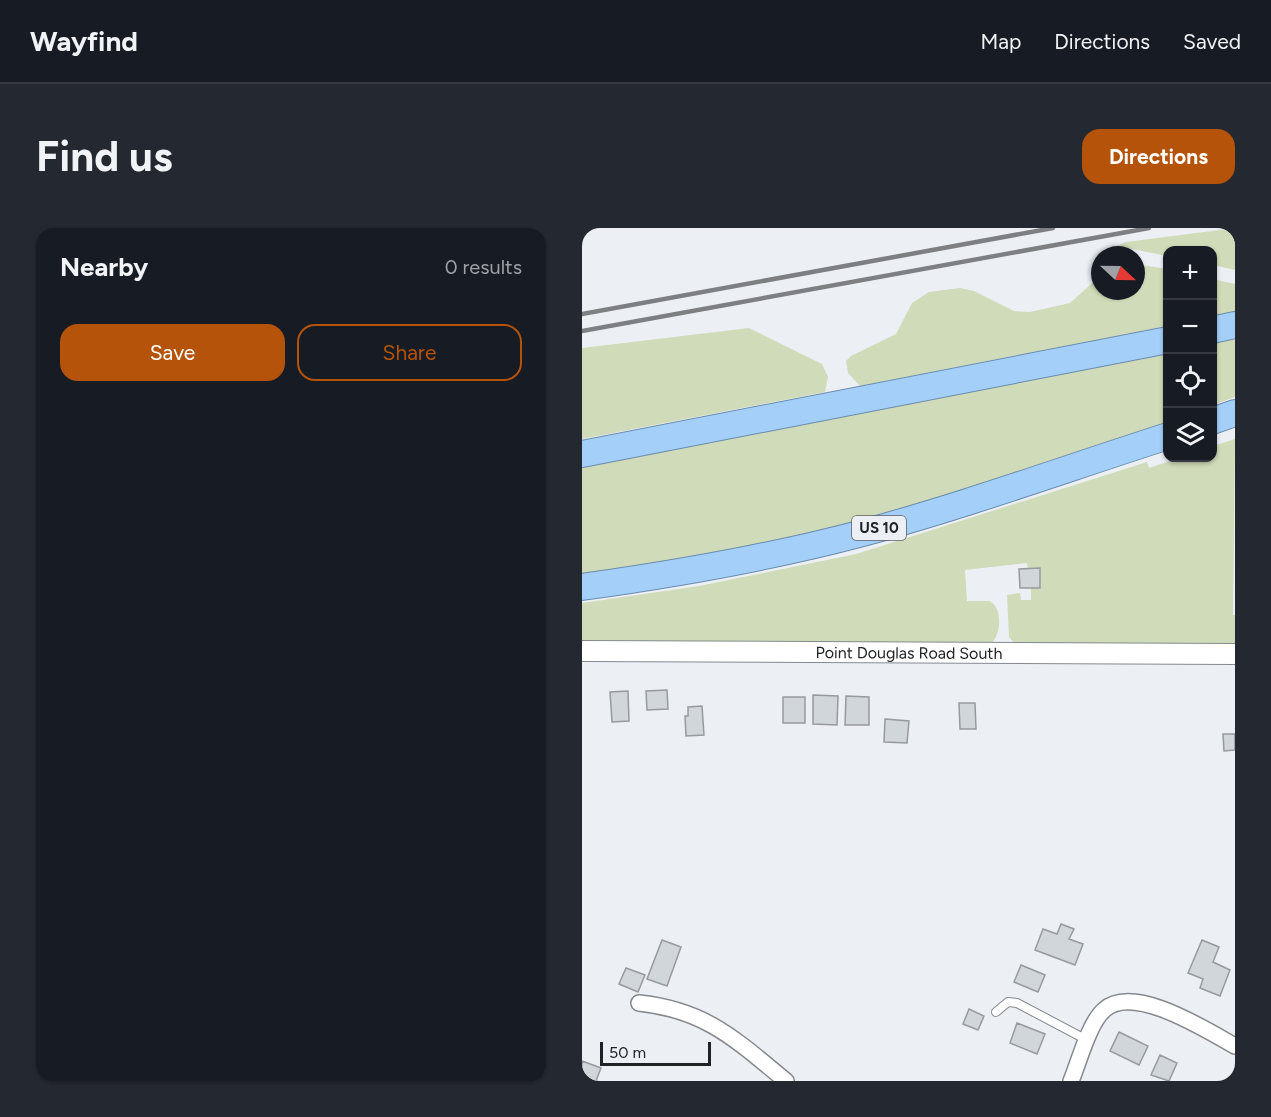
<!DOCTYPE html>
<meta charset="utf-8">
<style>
:root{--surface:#171b24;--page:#242831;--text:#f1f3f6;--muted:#9ea1a6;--line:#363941;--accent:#b45309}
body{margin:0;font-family:Figtree,sans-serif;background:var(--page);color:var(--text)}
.controls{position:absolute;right:18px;top:18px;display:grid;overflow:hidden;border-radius:12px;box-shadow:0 2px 4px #0004}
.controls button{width:54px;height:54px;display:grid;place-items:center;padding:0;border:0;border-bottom:2px solid var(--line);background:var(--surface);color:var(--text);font:30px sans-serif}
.compass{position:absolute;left:509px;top:18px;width:54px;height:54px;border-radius:50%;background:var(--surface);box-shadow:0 2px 4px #0004;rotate:112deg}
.scale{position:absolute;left:18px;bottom:15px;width:111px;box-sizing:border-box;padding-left:6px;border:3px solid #212224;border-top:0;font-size:16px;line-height:21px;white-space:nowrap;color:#212224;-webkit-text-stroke:4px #ecf0f5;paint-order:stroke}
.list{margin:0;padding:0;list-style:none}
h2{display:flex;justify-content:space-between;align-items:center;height:78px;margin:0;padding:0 24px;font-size:26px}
h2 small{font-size:20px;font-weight:400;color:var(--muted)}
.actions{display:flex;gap:12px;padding:18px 24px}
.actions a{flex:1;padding:14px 0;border:2px solid var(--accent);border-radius:18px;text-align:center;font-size:21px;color:var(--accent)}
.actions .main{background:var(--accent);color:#fff}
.icon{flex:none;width:33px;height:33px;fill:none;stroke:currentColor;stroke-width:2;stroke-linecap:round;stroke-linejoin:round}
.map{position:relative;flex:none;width:653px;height:853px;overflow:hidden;border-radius:18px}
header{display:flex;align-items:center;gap:36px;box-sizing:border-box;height:84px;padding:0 30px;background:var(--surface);border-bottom:2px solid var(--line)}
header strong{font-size:28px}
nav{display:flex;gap:33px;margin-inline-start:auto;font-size:21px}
.intro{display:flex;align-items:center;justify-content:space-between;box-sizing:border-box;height:144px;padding:0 36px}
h1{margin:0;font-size:42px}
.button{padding:15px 27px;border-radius:18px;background:var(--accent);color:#fff;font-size:21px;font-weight:700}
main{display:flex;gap:36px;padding:0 36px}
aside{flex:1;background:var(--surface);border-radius:18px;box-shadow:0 2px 4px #0004}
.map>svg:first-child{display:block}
.green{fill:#d0dbb9}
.building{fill:#d1d6da;stroke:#969a9e;stroke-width:1.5}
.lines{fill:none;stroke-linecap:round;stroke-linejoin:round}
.service-casing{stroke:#85898e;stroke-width:10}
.minor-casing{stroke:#85898e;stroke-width:18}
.tertiary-casing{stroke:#85898e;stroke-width:22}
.trunk-casing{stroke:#688bac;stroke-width:28}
.service{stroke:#fff;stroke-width:8}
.minor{stroke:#fff;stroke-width:15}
.tertiary{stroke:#fff;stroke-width:20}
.trunk{stroke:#a4cff8;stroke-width:26}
.rail{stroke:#7d7f82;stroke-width:4.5}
.labels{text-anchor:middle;stroke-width:4.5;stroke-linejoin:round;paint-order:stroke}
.shield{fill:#ecf0f5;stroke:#5e6063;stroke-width:1.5}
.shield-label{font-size:15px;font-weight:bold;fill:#212224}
.street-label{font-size:16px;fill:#212224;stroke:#ecf0f5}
</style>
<header>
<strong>Wayfind</strong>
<nav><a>Map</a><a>Directions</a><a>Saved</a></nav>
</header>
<div class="intro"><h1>Find us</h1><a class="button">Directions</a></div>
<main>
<aside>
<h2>Nearby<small>0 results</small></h2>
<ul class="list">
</ul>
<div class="actions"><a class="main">Save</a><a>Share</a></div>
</aside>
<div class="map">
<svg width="653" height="853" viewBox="0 0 653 853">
<rect width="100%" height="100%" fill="#ecf0f5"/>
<path class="green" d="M653 0V42L631 37 630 22H586L585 28 535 18 544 14Z
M554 36 585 41V98L278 158 266 145 264 133 269 128 314 106 330 75 347 64 378 60 392 63 432 83 448 84 488 75 518 48V63H554Z
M631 51 653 56V84L631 89Z
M167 100 240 136 246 149 243 164 0 211V120Z
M653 110V169L631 177 630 115Z
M585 124V195L563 204 347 275 194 315 0 348V237Z
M653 211 651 387H653V417L432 415 427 409 425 367 438 365 439 372H449V360L458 359V340L446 341 445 335 383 342 385 373H408C421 381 419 407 409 416L0 415V375L117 358 274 326 565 234 567 240 597 230H630L631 218Z"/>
<path class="building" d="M458 340V360H438L437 341Z
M85 462 86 481 65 482 64 463Z
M46 463 47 493 30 494 28 464Z
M231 467 256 468 255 497 231 496Z
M264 468 287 469V497H263Z
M201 469H223V495H201Z
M377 475H393L394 501H378Z
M120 478 122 507 104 508 103 488H106V479Z
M303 491 327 493 325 515 302 514Z
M641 506H653V522L642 523Z
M479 696 492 701 487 711 501 716 493 737 453 722 461 701 475 706Z
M80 712 99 719 85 758 65 751Z
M620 712 637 719 631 734 648 742 638 768 618 760 621 751 606 745Z
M439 737 463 747 456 764 432 754Z
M44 740 63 747 56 764 37 756Z
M387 781 402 788 396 802 381 796Z
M435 795 463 806 455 826 428 815Z
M537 804 566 818 557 837 528 823Z
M578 827 595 835 587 853 569 847Z
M0 833 19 840 14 853H0Z"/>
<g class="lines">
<defs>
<path id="service" d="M414 784 426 774 435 775 505 812"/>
<path id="minor" d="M57 775C124 782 154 812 204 853
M489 853C497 834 507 795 522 782 551 755 624 802 653 818"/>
<g id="tertiary">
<path id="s1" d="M0 423 653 426"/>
</g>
<path id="trunk" d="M630 102 653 97
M630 193 653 185
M0 226 586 112
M0 359C93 346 186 330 277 306 381 278 483 241 586 208"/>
</defs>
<use href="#service" class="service-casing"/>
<use href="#minor" class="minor-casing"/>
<use href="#tertiary" class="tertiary-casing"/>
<use href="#trunk" class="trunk-casing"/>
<use href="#service" class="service"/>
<use href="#minor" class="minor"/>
<use href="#tertiary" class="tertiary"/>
<use href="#trunk" class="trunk"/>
<path class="rail" d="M0 86 471 0
M0 103 567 0"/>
</g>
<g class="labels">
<rect class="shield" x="270" y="288" width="54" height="24" rx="4.5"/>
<g class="shield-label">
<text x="297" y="305">US 10</text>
</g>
<g class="street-label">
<text dy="6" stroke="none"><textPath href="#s1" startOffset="327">Point Douglas Road South</textPath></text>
</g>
</g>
</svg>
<div class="controls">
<button>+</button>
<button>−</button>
<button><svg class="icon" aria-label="locate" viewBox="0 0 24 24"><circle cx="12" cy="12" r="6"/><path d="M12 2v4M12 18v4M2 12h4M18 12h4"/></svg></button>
<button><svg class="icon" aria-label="layers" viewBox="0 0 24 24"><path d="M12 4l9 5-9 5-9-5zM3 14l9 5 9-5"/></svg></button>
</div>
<svg class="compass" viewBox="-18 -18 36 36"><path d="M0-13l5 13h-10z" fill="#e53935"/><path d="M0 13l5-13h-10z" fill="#9ea1a6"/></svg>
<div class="scale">50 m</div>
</div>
</main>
